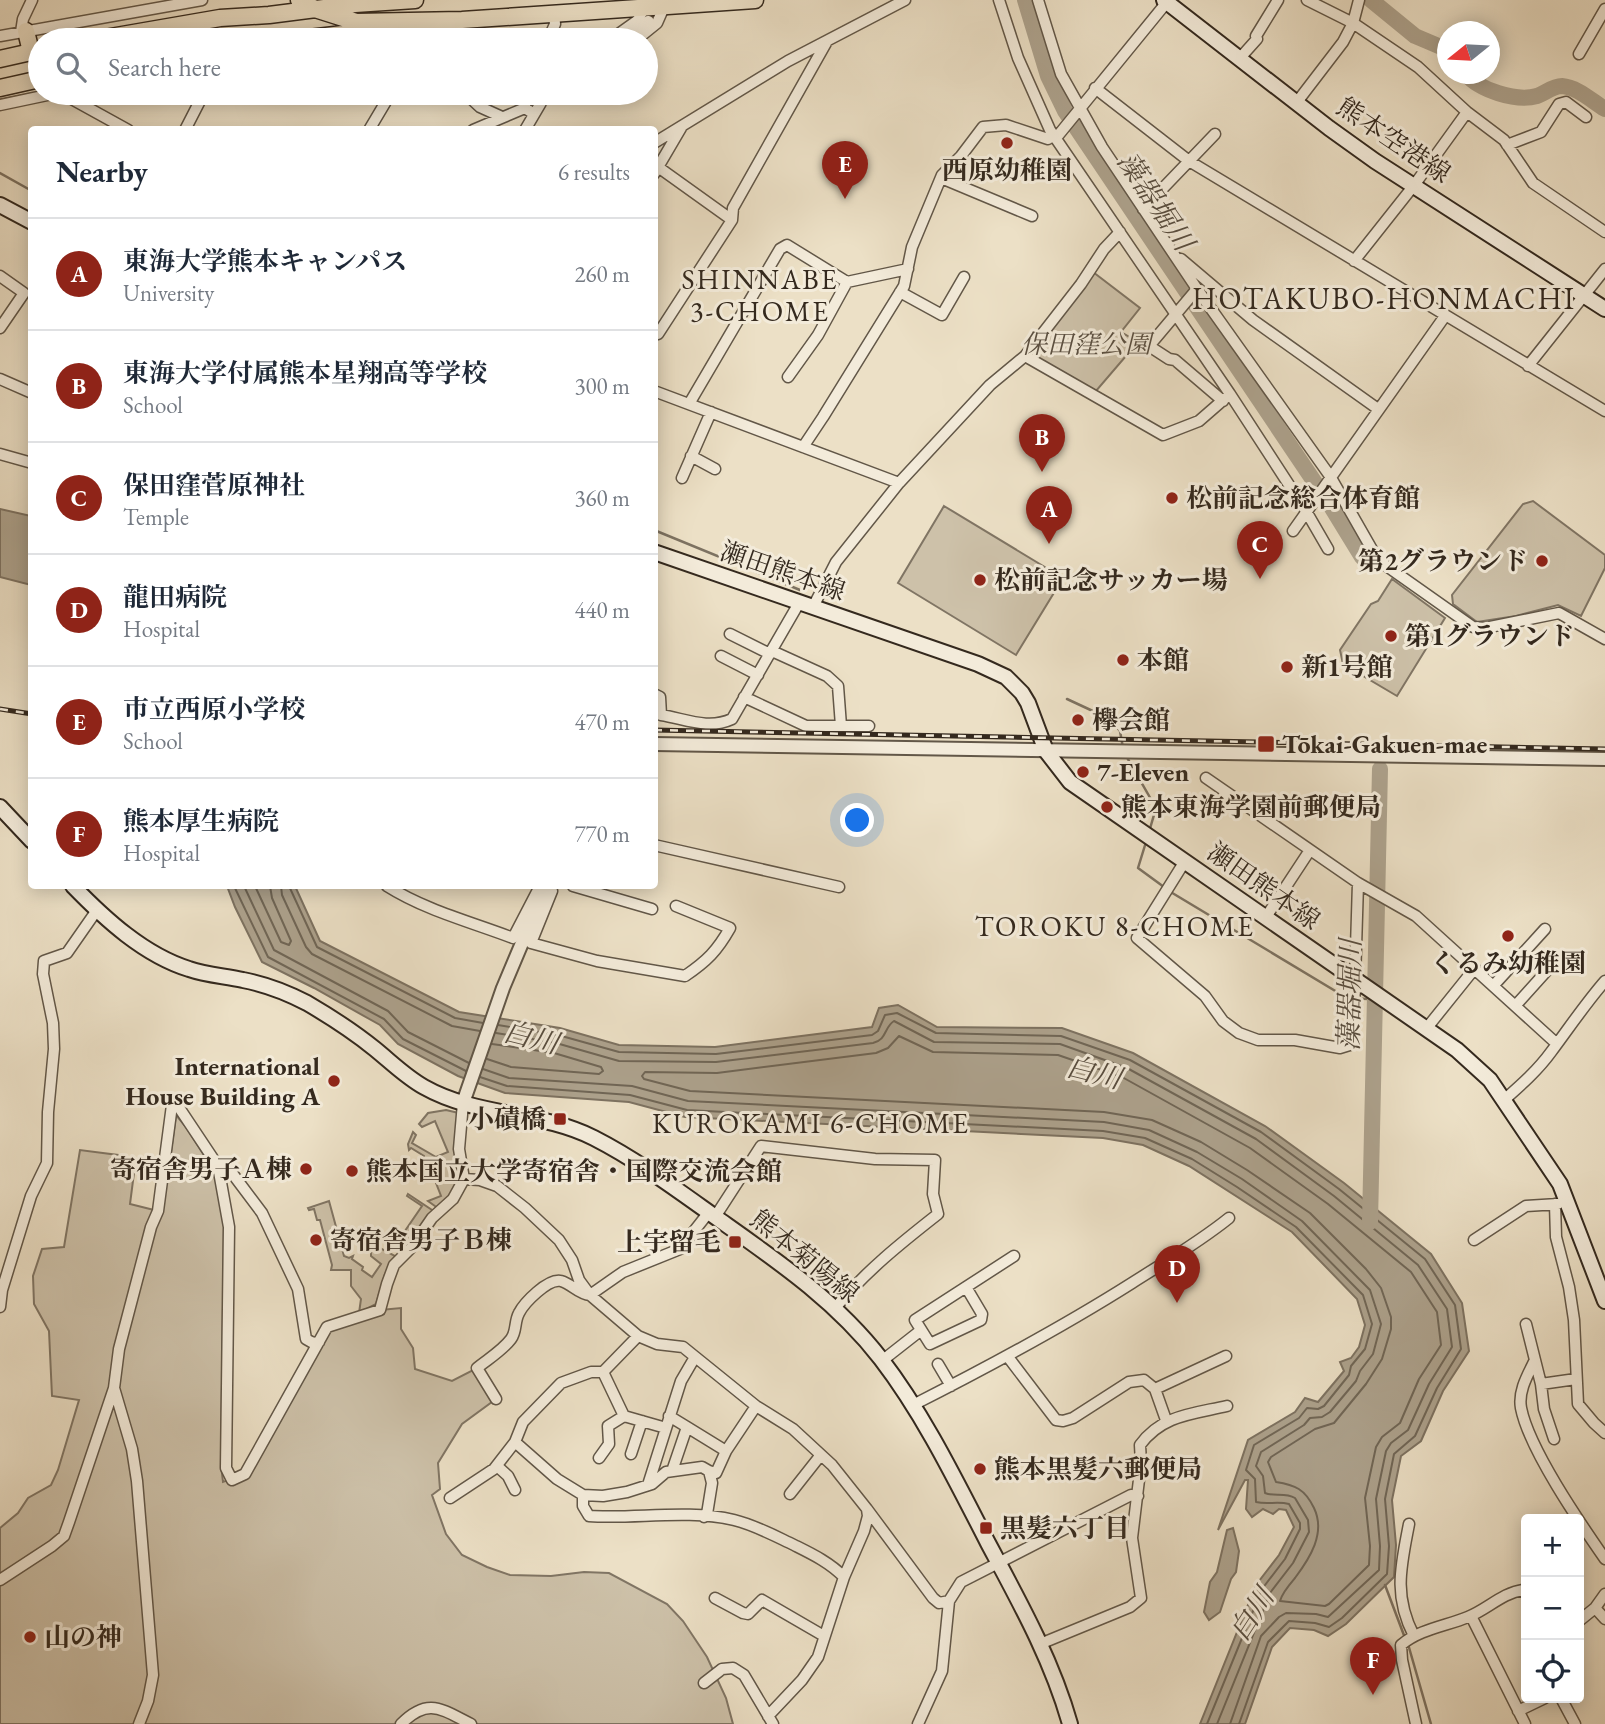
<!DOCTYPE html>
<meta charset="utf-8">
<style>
:root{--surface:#fff;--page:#f2f2f3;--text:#1f2937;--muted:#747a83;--line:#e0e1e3;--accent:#8f2418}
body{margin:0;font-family:"EB Garamond","Noto Serif JP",serif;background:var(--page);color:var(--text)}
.controls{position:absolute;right:21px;bottom:21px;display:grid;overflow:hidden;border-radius:7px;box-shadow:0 4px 18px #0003}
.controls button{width:63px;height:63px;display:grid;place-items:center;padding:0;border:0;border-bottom:2px solid var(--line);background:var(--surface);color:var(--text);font:35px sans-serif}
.compass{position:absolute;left:1437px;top:21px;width:63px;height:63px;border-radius:50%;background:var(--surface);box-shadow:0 4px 18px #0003;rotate:252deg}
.you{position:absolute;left:858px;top:821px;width:24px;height:24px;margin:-18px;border:5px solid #fff;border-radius:50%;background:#1a73e8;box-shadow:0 0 0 10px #1a73e833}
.badge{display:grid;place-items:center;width:46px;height:46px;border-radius:50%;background:var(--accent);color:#fff;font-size:23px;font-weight:700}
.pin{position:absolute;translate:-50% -58px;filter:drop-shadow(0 2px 4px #0008)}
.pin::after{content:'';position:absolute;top:37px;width:24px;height:21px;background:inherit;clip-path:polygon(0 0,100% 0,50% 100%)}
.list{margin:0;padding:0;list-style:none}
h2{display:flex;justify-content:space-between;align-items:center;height:91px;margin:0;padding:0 28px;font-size:30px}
h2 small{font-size:23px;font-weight:400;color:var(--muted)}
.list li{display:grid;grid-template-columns:46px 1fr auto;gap:21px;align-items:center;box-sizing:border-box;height:112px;padding:0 28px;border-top:2px solid var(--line)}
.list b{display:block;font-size:26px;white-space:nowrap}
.list p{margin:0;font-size:23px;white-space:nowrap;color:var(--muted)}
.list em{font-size:23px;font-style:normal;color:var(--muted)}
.icon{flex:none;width:38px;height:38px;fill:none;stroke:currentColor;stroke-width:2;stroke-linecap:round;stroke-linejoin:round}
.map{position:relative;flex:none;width:1605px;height:1724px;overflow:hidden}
.search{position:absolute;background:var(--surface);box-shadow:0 4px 18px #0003;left:28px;top:28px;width:630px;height:77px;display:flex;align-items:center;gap:18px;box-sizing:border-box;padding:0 24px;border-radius:38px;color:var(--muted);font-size:26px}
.panel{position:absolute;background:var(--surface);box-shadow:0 4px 18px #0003;left:28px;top:126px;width:630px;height:763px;border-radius:7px}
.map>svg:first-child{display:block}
.green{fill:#cdc1a9;stroke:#807564;stroke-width:2}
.water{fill:#ada28d;stroke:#7d7261;stroke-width:2}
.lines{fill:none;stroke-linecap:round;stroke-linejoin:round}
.shore{stroke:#706656;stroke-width:2}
.stream{stroke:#7d7261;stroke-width:2.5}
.river{stroke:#ada28d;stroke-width:16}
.minor-casing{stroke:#625748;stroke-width:13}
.tertiary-casing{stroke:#625748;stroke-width:16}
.secondary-casing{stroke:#34291e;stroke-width:18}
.trunk-casing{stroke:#34291e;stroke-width:19}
.minor{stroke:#f3ebda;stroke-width:10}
.tertiary{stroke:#f3ebda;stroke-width:12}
.secondary{stroke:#f3ebda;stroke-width:14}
.trunk{stroke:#ece0c6;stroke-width:16}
.rail-casing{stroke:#34291e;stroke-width:5}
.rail{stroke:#f3ebda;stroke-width:2.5;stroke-dasharray:8;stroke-linecap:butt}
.poi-dot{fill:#8f2418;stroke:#f3ebda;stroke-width:2.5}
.labels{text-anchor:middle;stroke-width:6;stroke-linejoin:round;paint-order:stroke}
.street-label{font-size:26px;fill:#34291e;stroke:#f3ebda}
.poi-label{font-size:26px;font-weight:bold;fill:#34291e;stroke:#f3ebda;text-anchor:start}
.park-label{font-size:26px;font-style:italic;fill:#5a4f41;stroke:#f3ebda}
.water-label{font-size:28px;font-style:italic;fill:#584d3f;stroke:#f3ebda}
.neighbourhood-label{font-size:28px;letter-spacing:2px;fill:#34291e;stroke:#f3ebda}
.quarter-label{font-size:30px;letter-spacing:2px;fill:#34291e;stroke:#f3ebda}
</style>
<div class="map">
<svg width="1605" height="1724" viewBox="0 0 1605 1724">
<rect width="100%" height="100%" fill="#ece0c6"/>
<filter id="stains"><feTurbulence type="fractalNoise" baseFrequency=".00286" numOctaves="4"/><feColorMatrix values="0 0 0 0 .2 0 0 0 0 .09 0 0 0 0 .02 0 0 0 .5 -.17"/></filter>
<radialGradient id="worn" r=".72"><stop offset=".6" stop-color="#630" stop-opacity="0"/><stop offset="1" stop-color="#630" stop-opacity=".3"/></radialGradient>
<path class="green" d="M1093 272 1140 308 1121 332 1138 342 1096 391 1035 357 1034 350Z
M1533 501 1605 555V568L1581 616 1558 605 1516 616 1477 622 1453 604 1452 595 1523 504Z
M944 506 1063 578 1016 655 898 583Z
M1392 579 1445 618 1397 696 1343 664 1340 650 1371 604 1378 601Z
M446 1110 463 1114 459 1180 455 1190 439 1209 428 1201 441 1196 429 1165 422 1167 424 1156 411 1148 409 1150 408 1144 413 1132 416 1135 412 1143 436 1157 448 1152 435 1121 422 1127 419 1124 428 1113Z
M176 1115 186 1127 214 1171 224 1226 221 1465 223 1482 245 1474 327 1327 380 1310 401 1308V1329L413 1348 415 1369 452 1381 477 1368 496 1399 462 1424 438 1463 440 1489 432 1495 446 1534 462 1555 487 1567 510 1575 551 1576 584 1572 609 1573 667 1604 683 1621 707 1657 726 1698 733 1724H0V1528L18 1513 28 1498 51 1485 58 1470 79 1400 52 1396 49 1331 34 1304 33 1276 42 1249 64 1247 80 1150 118 1155 120 1171 134 1173 130 1204 158 1211 170 1159Z
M408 1194 435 1212 408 1246 400 1247 396 1244 422 1206 407 1196Z
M329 1201 344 1256 349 1258 353 1256 352 1259 363 1267 362 1270 372 1277 381 1264 371 1256V1252L364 1246 367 1241 397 1257 385 1274 376 1304 359 1313 361 1299 351 1286V1270H331L332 1265 320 1220H317L314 1209 309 1210 308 1208Z"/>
<path class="water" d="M0 509 31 516V585L0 577Z
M227 886H295L320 941 459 1012 560 1028 619 1045 715 1047 872 1027 879 1008 898 1005 937 1027 1062 1028 1133 1053 1265 1126 1344 1183 1431 1254 1462 1303 1469 1351 1443 1391 1421 1441 1401 1456 1392 1500 1396 1545 1394 1577 1346 1624 1328 1636 1314 1630 1290 1628 1272 1647 1245 1724H1200L1256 1585 1279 1555 1294 1527 1286 1510 1279 1509 1273 1514 1263 1509 1252 1517 1246 1509 1248 1480H1245L1218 1530 1248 1440 1295 1412 1305 1398 1318 1402 1344 1371 1340 1362 1351 1358 1359 1347 1365 1325 1357 1299 1292 1232 1189 1166 1143 1145 1103 1138 685 1117 629 1102 505 1093 458 1076 398 1044 380 1025 314 988 262 962 235 907Z
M1233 1528 1239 1551 1236 1572 1231 1579 1220 1612 1209 1620 1204 1612 1210 1582 1217 1572 1227 1530Z"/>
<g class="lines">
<path class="shore" d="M234 886 268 957 384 1019 403 1039 466 1071
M244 886 274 950 388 1011 408 1032 469 1063
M255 886 281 942 289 945 291 941 272 898 270 886
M281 886 282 895 306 947 312 954 452 1026 480 1031
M289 886 317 947 455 1018 483 1023
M498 1025 558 1035 619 1052 716 1054 872 1035 878 1031 885 1015 897 1013 936 1033 1061 1036 1130 1060 1261 1132 1339 1189 1425 1259 1455 1305 1461 1349 1437 1388 1415 1436 1394 1454 1385 1499 1389 1546 1387 1574 1342 1618 1329 1627 1315 1623 1289 1621 1268 1642 1239 1724
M496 1033 556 1043 619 1061 716 1062 873 1043C887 1040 884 1027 894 1021L934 1042 1060 1044 1127 1068 1256 1139 1334 1196 1418 1265 1447 1309 1452 1347 1429 1384 1408 1430 1391 1443 1386 1451 1376 1499 1380 1546 1379 1570 1328 1617 1316 1614 1286 1613 1279 1617 1261 1636 1230 1724
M899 1036 933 1052 1058 1055 1122 1077 1250 1148 1328 1204 1411 1272 1437 1312 1441 1345 1419 1379 1400 1423 1382 1437 1376 1447 1365 1498 1370 1546 1369 1565 1329 1604 1325 1606 1280 1601C1282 1593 1289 1585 1295 1578 1310 1558 1326 1533 1314 1508 1305 1489 1295 1485 1276 1482L1268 1462 1271 1457 1315 1429 1334 1423 1366 1384 1382 1359 1391 1329V1317L1381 1288 1366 1269 1310 1213 1247 1170 1201 1142 1152 1120 1104 1112 690 1091 644 1079 642 1076 645 1072 717 1073 876 1053 888 1048Z
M487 1059 511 1067 599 1074 603 1071 601 1067 554 1053 492 1044
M483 1069 509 1078 632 1086 688 1101 1104 1122 1149 1130 1197 1152 1242 1179 1302 1221 1370 1290 1381 1324 1373 1354 1360 1371 1356 1381 1330 1412 1322 1417 1310 1418 1304 1425 1261 1452 1256 1466 1263 1476 1265 1493C1274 1497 1285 1492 1295 1498L1308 1520 1309 1532 1293 1563 1270 1593 1217 1724
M480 1077 507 1086 630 1095 687 1110 1103 1131 1145 1138 1192 1159 1237 1187 1296 1227 1363 1295 1372 1324 1365 1349 1351 1366 1349 1375 1324 1406 1318 1409 1307 1408 1299 1418 1254 1445 1246 1470 1255 1479 1256 1502C1267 1505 1277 1501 1289 1504L1300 1523V1529L1285 1559 1262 1589 1207 1724"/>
<path class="stream" d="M0 173 32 191
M654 530 800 590
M1067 699 1110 719 1120 731 1123 748
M1125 754 1156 808 1149 832
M1146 842 1138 868 1164 887
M1169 891 1347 998 1368 999
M1385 1585 1405 1638
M1408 1644 1431 1724"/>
<path class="river" d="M1025 0 1048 76 1065 111 1332 508 1362 557
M1371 0 1415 36 1448 50
M1466 74C1479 90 1516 102 1537 96 1545 93 1553 86 1562 86 1577 87 1592 101 1605 109
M1370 1222 1380 769"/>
<defs>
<path id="minor" d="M999 0 1018 58 1050 130 1230 394
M1038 0 1061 74 1102 147 1197 289 1330 476 1378 560 1473 627 1485 628 1559 613 1605 639
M1307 0 1353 23 1418 67 1467 112 1504 140 1533 183 1605 232
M21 32 23 19 32 0
M0 36 202 0
M548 40 555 24 554 14
M610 40 638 20 644 8
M636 40 657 23 664 7
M1579 54 1605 9
M1240 58 1257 39 1256 36 1278 0
M1095 88 1189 161 1605 411
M61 93 128 130
M465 93 480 107 502 117
M1297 102 1343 42 1353 23 1359 0
M0 105 57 93
M525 108 526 93
M185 130 204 93
M369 130 391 93
M473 130 525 108 534 114
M525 130 542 101 552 93
M1056 138 1167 2
M654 143 788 61 905 0
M1507 145 1541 132 1559 104 1566 102 1586 117
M658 167 732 220
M654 174 681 128
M941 178 1032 216
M1143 209 1215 134
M1181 259 1253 320 1378 409
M1354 261 1415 184 1467 112
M0 276 24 293 0 328
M1197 289 1149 346 1169 359 1175 360 1223 401
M900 292 942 315 964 277
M654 335 658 334 732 220 733 208 826 43
M1025 356 1163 435 1199 421 1230 394 1306 511 1328 549
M1528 366 1605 269
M788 377 818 335 847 282
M0 379 32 393
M654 391 899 483
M689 404 780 249 787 245 847 282 908 269
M803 447 823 417 904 286 912 247 942 175 961 156 983 127 1006 125 1048 139 1053 135
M0 454 32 463
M691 456 715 469
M682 478 711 412
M1293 531 1445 316
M813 607 836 562 899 483 990 385 1025 356 1081 284 1104 249 1120 232
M730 634 770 654
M772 651 827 676 838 686 841 726
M721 656 758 675
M654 694 660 697 661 715C686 719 708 730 732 719L799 603
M744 697 806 726H869
M1206 778 1358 883 1416 916 1557 1044
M654 845 839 887
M1185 861 1137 938 1205 996 1223 1021 1239 1033 1258 1040H1295L1340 1048 1353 1044 1358 883
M387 886C425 910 471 922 513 938L540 886
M550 886 552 891 531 943 597 961 685 976C707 961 717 951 730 928L676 906
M573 886 652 909
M1266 917 1310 850
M1494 985 1545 929
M1516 1005 1552 965
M1426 1029 1475 968
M1504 1100C1521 1085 1538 1070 1551 1052 1569 1028 1585 1004 1605 981
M217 1162 232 1173 262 1213 298 1289 306 1339 313 1343 319 1342
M464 1179 480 1180 497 1186 525 1208 559 1240 572 1260 579 1280 590 1295 638 1336
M1555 1204 1556 1237 1569 1287 1574 1320 1578 1404 1594 1423 1605 1433
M715 1217 761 1146 875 1159 935 1160 933 1194 938 1214C901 1243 866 1271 835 1308
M1474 1240 1526 1206 1558 1204
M966 1287 982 1314 981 1320 930 1344 915 1320 1014 1256
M0 1307 2 1290 31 1196 47 1163 48 1112 54 1049 53 1023 43 974 44 961 67 953 97 910
M1526 1324 1541 1384 1544 1409 1554 1439
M1008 1357 1056 1420 1063 1421 1073 1418 1129 1382 1144 1380 1155 1389 1226 1356
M883 1360 920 1331
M1534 1362C1527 1376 1518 1392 1521 1408 1529 1449 1580 1523 1605 1559
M938 1364 951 1386
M603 1372 624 1416 666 1428
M1541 1384 1576 1379
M114 1388 132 1449 137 1481 153 1675 148 1701 139 1724
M1155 1389 1166 1420
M496 1399 477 1368C488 1359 502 1351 511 1339 517 1331 514 1322 519 1313 524 1303 548 1278 561 1281 572 1284 578 1294 590 1295L623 1272 680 1249 709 1212
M913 1405C988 1367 1061 1328 1132 1283 1165 1262 1198 1243 1229 1218
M669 1416 687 1427
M726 1451 756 1406
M631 1454 642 1421
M599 1458 609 1444 608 1426 624 1416
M497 1466 508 1476 515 1490
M672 1471 687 1427 726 1451 716 1473 709 1471
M648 1485 681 1381 695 1357
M790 1494 820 1456
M583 1495 603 1496 627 1492 652 1484 666 1472 702 1467 709 1471 712 1483 707 1514 704 1517
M450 1498 494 1469 515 1442
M867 1509 933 1598 939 1603 949 1601
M1409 1524C1401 1566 1393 1595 1414 1636
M0 1580 52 1546 64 1536 69 1522 114 1388 119 1349 151 1227 158 1211 172 1105 176 1103 218 1166 229 1227 226 1468 232 1480 245 1474 327 1327 380 1310 387 1284 394 1265 412 1247 432 1218 453 1199 464 1179 459 1149 463 1103
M715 1598 743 1613 748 1614 762 1600 824 1636
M1595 1608 1605 1619
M1471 1616 1525 1724
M1579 1621 1595 1608 1605 1594
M1040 1644 1130 1607 1141 1598 1132 1538 1141 1463 1140 1445C1162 1415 1192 1414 1227 1406
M704 1683 722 1669 733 1668 744 1675 773 1724
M1561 1698 1575 1724
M1518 1711 1545 1698
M768 1716 802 1680 818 1657 844 1577 864 1531 868 1516 867 1509 832 1465 793 1429 756 1406 683 1347 657 1344 638 1336 603 1372H591L561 1383 523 1422 515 1442 557 1479 583 1495V1506L589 1516C637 1519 687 1509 734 1520 755 1525 775 1536 794 1545 812 1554 829 1562 844 1577
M401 1724C428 1697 441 1709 471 1724
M918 1724 942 1671 949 1601 961 1582 1131 1495 1138 1496
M1416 1724 1402 1660 1401 1645C1420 1629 1446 1626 1468 1617 1488 1609 1502 1593 1523 1590L1526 1594"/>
<path id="tertiary" d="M623 40 648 22
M654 744 1605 759
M463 1103 503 988 546 886"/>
<path id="secondary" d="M1164 0 1329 128 1375 161 1605 309
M0 205 32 222
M654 552 978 664 1006 677 1022 693 1028 703 1046 751 1070 782 1457 1050 1490 1080 1560 1184 1605 1301
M0 807 32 841
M73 886C105 919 144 955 189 969 206 975 225 976 243 980 264 984 288 993 307 1003 331 1017 354 1032 375 1049 391 1062 406 1077 424 1087 477 1117 541 1111 594 1138 639 1161 680 1192 721 1221 779 1262 837 1302 881 1359 924 1415 956 1481 988 1543 1019 1601 1052 1660 1070 1724"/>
<path id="trunk" d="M299 0 315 9 356 22 462 20 755 0
M347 2 355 4 415 0
M26 31 31 52
M93 40 220 18 269 15 355 4
M292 40 377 30
M0 59 40 50
M0 88 40 79"/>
</defs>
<use href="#minor" class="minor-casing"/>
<use href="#tertiary" class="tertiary-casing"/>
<use href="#secondary" class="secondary-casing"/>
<use href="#trunk" class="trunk-casing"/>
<use href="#minor" class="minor"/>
<use href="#tertiary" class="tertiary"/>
<use href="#secondary" class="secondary"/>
<use href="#trunk" class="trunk"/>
<defs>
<path id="rail" d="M0 709 32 714
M654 730 1605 749"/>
</defs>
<use href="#rail" class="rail-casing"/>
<use href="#rail" class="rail"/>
</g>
<g class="poi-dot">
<circle cx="1007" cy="143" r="7"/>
<circle cx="1172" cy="498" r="7"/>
<circle cx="1542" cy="561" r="7"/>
<circle cx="980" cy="580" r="7"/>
<circle cx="1391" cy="636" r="7"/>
<circle cx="1123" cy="660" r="7"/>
<circle cx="1287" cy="667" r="7"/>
<circle cx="1078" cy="720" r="7"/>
<rect x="1257" y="735" width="18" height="18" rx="3.5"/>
<circle cx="1083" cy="772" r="7"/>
<circle cx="1107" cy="807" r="7"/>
<circle cx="1508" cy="936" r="7"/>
<circle cx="334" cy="1081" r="7"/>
<rect x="553" y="1112" width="14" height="14" rx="3.5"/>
<circle cx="306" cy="1169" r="7"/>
<circle cx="352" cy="1171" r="7"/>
<circle cx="316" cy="1240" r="7"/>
<rect x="728" y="1235" width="14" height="14" rx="3.5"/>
<circle cx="980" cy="1469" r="7"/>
<rect x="979" y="1521" width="14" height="14" rx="3.5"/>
<circle cx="30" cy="1637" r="7"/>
</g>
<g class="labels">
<g class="street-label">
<text transform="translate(1394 140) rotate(34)" y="9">熊本空港線</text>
<text transform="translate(783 571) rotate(19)" y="9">瀬田熊本線</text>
<text transform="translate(1264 886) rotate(35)" y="9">瀬田熊本線</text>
<text transform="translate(805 1256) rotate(39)" y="9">熊本菊陽線</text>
</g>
<g class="poi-label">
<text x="1007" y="179" text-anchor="middle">西原幼稚園</text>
<text x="1186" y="507">松前記念総合体育館</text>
<text x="1528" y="570" text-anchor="end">第2グラウンド</text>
<text x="994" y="589">松前記念サッカー場</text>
<text x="1405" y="645">第1グラウンド</text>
<text x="1137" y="669">本館</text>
<text x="1301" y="676">新1号館</text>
<text x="1092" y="729">欅会館</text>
<text x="1282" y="753">Tōkai-Gakuen-mae</text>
<text x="1097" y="781">7-Eleven</text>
<text x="1121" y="816">熊本東海学園前郵便局</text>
<text x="1508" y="972" text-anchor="middle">くるみ幼稚園</text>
<text x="320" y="1075" text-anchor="end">International<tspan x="320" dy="30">House Building A</tspan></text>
<text x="546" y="1128" text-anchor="end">小磧橋</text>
<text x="292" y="1178" text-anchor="end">寄宿舎男子Ａ棟</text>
<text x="366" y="1180">熊本国立大学寄宿舎・国際交流会館</text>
<text x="330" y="1249">寄宿舎男子Ｂ棟</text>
<text x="721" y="1251" text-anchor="end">上宇留毛</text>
<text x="994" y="1478">熊本黒髪六郵便局</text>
<text x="1000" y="1537">黒髪六丁目</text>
<text x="44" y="1646">山の神</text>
</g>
<g class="park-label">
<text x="1086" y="353">保田窪公園</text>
</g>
<g class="water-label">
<text transform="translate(1156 201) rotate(56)" y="10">藻器堀川</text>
<text transform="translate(1349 995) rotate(-89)" y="10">藻器堀川</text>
<text transform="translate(531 1037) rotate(14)" y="10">白川</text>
<text transform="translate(1094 1072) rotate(14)" y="10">白川</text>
<text transform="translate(1251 1614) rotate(-57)" y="10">白川</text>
</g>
<g class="neighbourhood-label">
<text x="760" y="289">SHINNABE<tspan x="760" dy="32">3-CHOME</tspan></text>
<text x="1115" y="936">TOROKU 8-CHOME</text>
<text x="811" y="1133">KUROKAMI 6-CHOME</text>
</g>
<g class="quarter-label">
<text x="1384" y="309">HOTAKUBO-HONMACHI</text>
</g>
</g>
<rect width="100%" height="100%" filter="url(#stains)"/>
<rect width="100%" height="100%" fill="url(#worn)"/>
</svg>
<div class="controls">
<button>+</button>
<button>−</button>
<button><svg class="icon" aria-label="locate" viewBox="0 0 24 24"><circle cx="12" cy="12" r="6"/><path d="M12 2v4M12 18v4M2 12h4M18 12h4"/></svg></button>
</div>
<svg class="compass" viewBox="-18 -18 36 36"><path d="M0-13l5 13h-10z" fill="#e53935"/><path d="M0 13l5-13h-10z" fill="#747a83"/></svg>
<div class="you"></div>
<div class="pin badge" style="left:1049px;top:544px">A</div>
<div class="pin badge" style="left:1042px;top:472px">B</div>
<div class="pin badge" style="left:1260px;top:579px">C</div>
<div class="pin badge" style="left:1177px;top:1303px">D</div>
<div class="pin badge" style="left:845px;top:199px">E</div>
<div class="pin badge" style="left:1373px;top:1695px">F</div>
<div class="search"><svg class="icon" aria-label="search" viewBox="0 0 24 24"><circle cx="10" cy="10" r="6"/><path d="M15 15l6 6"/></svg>Search here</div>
<section class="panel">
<h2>Nearby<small>6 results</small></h2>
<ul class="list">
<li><span class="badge">A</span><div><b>東海大学熊本キャンパス</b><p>University</p></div><em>260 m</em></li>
<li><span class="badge">B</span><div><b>東海大学付属熊本星翔高等学校</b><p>School</p></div><em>300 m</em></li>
<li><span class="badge">C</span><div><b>保田窪菅原神社</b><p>Temple</p></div><em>360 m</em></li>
<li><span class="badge">D</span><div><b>龍田病院</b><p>Hospital</p></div><em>440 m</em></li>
<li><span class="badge">E</span><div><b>市立西原小学校</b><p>School</p></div><em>470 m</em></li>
<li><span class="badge">F</span><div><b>熊本厚生病院</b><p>Hospital</p></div><em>770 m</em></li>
</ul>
</section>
</div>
